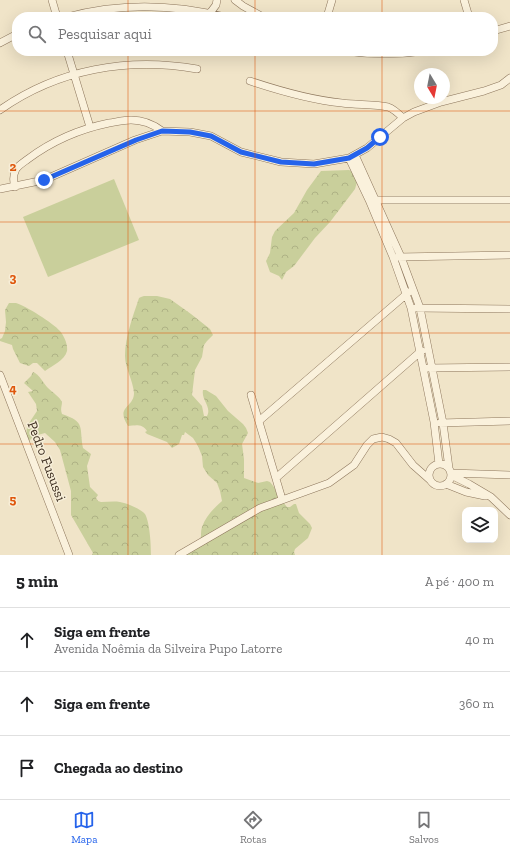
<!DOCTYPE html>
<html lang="pt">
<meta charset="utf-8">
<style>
:root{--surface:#fff;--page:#f6f6f6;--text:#202124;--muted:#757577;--line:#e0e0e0;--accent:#2563eb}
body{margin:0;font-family:"Zilla Slab",serif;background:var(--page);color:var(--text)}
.controls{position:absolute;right:12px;bottom:12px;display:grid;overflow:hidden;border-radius:8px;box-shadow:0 4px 16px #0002}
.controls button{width:36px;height:36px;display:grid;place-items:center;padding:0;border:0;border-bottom:1px solid var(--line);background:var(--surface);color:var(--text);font:20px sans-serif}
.compass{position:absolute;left:414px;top:68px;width:36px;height:36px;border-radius:50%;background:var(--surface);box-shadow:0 4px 16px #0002;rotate:170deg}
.stop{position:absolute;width:12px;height:12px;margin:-9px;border:3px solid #2563eb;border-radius:50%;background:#fff}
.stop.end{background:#2563eb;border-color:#fff;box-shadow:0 1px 4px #0008}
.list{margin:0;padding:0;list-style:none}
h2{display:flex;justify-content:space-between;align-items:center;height:52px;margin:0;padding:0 16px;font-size:17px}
h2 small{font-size:13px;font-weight:400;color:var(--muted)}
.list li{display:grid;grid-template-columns:26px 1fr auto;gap:12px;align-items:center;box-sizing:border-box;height:64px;padding:0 16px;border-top:1px solid var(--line)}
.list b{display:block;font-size:15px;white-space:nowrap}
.list p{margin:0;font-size:13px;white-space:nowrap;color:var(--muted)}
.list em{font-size:13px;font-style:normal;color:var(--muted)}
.icon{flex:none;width:22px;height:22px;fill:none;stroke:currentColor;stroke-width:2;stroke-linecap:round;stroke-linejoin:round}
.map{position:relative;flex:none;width:510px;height:555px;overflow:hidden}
.search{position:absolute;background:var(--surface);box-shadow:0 4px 16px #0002;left:12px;right:12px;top:12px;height:44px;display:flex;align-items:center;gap:10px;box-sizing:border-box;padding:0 14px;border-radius:16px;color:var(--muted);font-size:15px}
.sheet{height:244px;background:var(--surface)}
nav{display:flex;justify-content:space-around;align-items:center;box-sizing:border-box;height:56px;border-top:1px solid var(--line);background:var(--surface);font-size:11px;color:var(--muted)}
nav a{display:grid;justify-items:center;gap:2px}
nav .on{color:var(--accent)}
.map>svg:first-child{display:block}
.forest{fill:url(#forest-crowns)}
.pitch{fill:#c9cf9b}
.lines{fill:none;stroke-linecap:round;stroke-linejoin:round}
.minor-casing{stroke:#8d765c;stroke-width:8}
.minor{stroke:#faf1dc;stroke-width:7}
.route{stroke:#2563eb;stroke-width:5}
.grid{fill:none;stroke:#df570d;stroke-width:1;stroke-opacity:0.55}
.labels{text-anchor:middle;stroke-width:3;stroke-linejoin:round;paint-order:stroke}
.street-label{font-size:14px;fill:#3d2e20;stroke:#f7eed8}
.grid-label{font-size:13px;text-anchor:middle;font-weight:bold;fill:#df570d;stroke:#f7eed8;stroke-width:3;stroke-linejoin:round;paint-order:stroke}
</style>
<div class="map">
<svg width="510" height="555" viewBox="0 0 510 555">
<defs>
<pattern id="forest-crowns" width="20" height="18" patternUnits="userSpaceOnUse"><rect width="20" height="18" fill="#c9cf9b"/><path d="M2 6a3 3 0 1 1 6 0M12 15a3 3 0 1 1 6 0" fill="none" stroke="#aeb285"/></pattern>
</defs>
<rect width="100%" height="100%" fill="#f0e4c8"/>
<path class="forest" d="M349 170 359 175 355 189 330 222 315 238 294 266 286 272 282 280 279 276 270 272 266 261 270 253 272 237 275 231 294 213 307 190 321 171Z
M144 296H157L170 299 191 314 210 329 213 335 207 341 204 345 202 357 195 370 192 395 202 406 204 416H207C212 407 201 400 203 390H206L216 396 228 411 243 424 246 428 248 433 242 444 244 459V478L258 483 267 481 270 482 274 487 278 496 287 507H290L294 504H296L299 513 310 524 312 528 308 538 295 549 294 552 295 555H184C192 550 199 546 201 536 201 533 201 530 202 527 206 516 213 509 222 501L220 491 217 483 208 475 203 467 202 456 198 446 193 438 185 432 184 435H182L179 444 172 448 167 442 147 434 145 432 147 431C143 424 136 425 128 426 115 406 134 408 134 393 133 380 125 368 125 356 125 337 133 316 139 298L141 297Z
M9 303C11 303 14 303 16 303 26 306 53 323 60 331 64 336 68 344 67 351 65 360 52 366 45 371L37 363H33L29 366 20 363 13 349 12 345 0 341V339L2 338 5 331 6 322 5 310Z
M33 372C40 375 43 383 48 388 52 392 60 397 62 402 62 406 60 409 62 414 86 422 79 427 83 448L91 454 87 466 90 487 98 495 96 498 98 501 101 502C107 502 114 501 120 502 126 503 141 509 145 514 150 523 151 545 151 555H92L93 553 71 515V491L60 450 55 442 45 433 34 436 29 441 26 438 27 426 37 411 36 404 28 392 33 391 24 383 31 376Z"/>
<path class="pitch" d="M114 179 139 240 48 277 23 217Z"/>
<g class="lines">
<defs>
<path id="minor" d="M52 0 57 17
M235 0 243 6 263 17
M464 0 469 17
M210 13 216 5 217 0
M67 17C119 3 173 4 225 17
M327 17 332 0
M493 31 510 26
M0 43 17 34
M67 51 90 127
M346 51C372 55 398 55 423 51
M250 81C280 91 311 100 342 103 356 105 376 104 388 107 394 109 398 113 403 118
M0 110C58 69 128 57 197 69
M355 155 401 257 420 308 443 423 449 468
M349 158 369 200 393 257 411 308 434 422 439 464
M15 187C13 181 13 175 16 169 19 165 24 162 28 159 52 141 80 129 109 123 116 122 124 120 131 120 143 120 153 124 162 131
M0 189 44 180 135 140 162 131 190 132 211 136 241 152 281 162 314 164 349 158 367 148 403 118 414 112 441 102 484 91 501 85 510 78
M372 200H510
M398 257 510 255
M416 308 510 309
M428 368 510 367
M0 375 69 555
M251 395 282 499
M259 421 409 292
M440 423 510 421
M429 475a11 11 0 1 1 22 0a11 11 0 1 1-22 0Z
M451 473 510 475
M451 475 469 484 491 497 510 515
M276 478 420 352 422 351
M446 484 466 492 485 496
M179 555 260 508 329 483 354 465 367 445 373 439 382 437 389 439 396 443 413 465 430 480"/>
</defs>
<use href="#minor" class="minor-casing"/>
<use href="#minor" class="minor"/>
</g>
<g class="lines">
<path class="route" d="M44 180 136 140 162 131 190 132 211 136 241 152 281 162 314 164 349 158 367 148 380 137"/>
</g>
<path class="grid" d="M128 0V17M255 0V17M382 0V17M128 51V555M255 51V555M382 51V555M0 111H510M0 222H510M0 333H510M0 444H510"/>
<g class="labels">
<g class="street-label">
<text transform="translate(47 461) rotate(69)" y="5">Pedro Fusussi</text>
</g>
</g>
<g class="grid-label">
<text x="13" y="171">2</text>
<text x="13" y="282">3</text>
<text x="13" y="393">4</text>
<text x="13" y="504">5</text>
</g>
</svg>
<div class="controls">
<button><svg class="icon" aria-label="layers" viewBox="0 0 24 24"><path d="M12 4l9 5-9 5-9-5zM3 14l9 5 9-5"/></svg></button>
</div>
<svg class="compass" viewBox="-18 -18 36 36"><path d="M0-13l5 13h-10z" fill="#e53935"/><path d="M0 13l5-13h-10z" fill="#757577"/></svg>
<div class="stop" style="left:380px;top:137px"></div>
<div class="stop end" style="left:44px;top:180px"></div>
<div class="search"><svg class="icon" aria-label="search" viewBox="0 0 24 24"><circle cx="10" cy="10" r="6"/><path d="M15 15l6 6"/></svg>Pesquisar aqui</div>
</div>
<section class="sheet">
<h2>5 min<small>A pé · 400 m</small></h2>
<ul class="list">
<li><svg class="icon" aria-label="ahead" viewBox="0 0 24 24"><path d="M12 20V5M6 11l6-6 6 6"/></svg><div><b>Siga em frente</b><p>Avenida Noêmia da Silveira Pupo Latorre</p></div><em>40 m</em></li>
<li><svg class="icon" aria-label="ahead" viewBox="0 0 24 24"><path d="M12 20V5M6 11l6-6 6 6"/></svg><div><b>Siga em frente</b></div><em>360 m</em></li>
<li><svg class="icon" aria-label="arrive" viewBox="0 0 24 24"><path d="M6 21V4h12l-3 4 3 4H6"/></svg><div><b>Chegada ao destino</b></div></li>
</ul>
</section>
<nav>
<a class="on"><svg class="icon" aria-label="map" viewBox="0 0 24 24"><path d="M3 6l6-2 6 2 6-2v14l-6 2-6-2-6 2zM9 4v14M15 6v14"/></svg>Mapa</a>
<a><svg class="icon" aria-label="directions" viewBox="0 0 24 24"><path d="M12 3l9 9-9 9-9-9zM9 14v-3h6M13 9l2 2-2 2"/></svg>Rotas</a>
<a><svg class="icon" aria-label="saved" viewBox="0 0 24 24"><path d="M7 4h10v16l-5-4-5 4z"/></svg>Salvos</a>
</nav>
